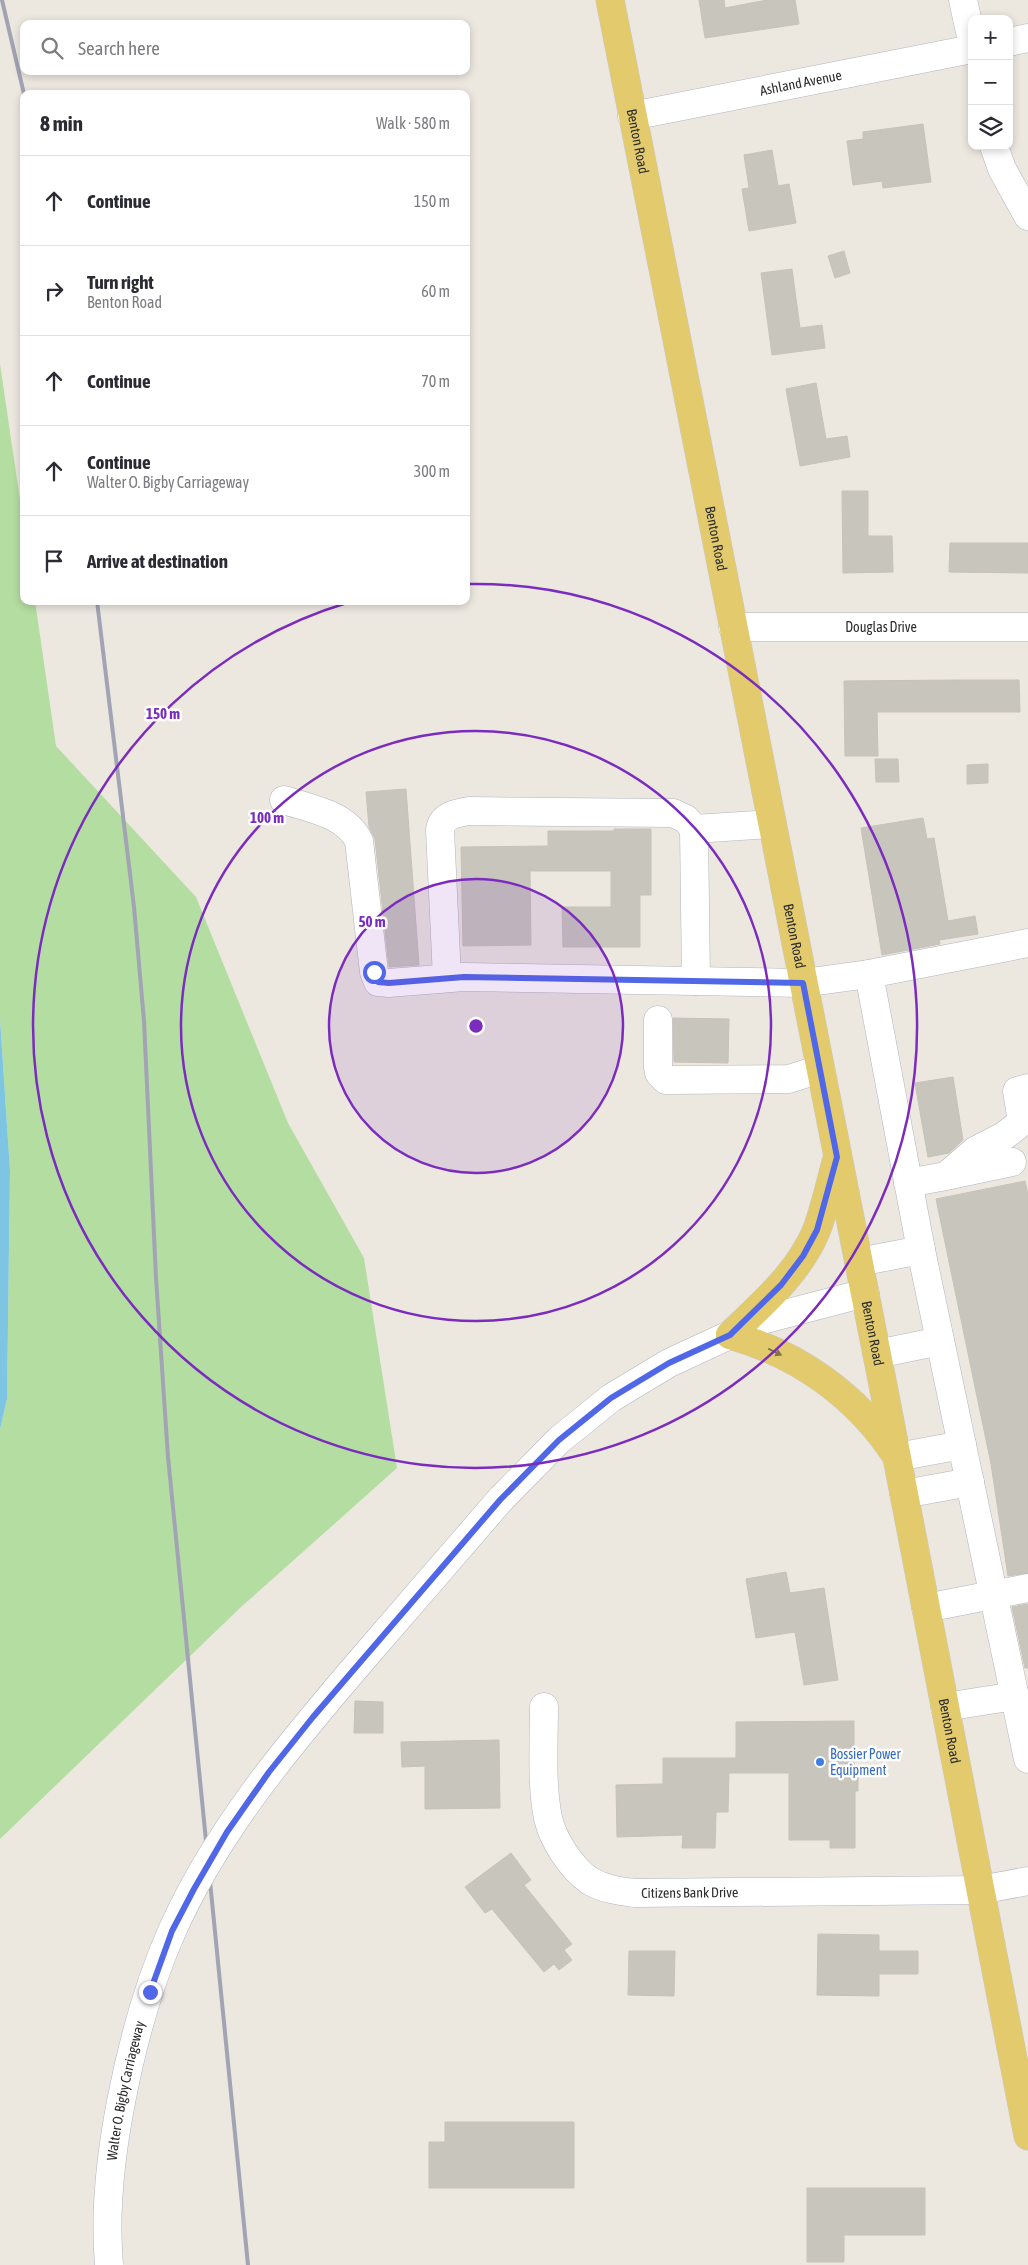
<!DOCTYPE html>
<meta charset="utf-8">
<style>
:root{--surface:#fff;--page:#f7f7f7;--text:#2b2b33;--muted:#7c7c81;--line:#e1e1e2}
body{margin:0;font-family:"Asap Condensed",sans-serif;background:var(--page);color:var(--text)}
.controls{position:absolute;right:15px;top:15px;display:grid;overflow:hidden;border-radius:10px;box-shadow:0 2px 8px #0003}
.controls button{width:45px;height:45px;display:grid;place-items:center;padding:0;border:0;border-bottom:1px solid var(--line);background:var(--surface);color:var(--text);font:25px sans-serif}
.stop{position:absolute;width:15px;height:15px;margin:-11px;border:4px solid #5068e8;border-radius:50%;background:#fff}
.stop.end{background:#5068e8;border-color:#fff;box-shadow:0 1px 5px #0008}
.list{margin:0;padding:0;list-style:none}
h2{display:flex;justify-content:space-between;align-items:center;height:65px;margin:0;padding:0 20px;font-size:21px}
h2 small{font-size:16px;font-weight:400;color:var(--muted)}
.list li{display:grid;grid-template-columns:32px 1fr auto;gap:15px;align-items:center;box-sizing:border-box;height:90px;padding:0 20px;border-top:1px solid var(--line)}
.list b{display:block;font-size:19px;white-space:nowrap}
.list p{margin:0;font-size:16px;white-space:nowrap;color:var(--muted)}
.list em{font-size:16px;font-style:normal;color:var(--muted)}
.icon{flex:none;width:28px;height:28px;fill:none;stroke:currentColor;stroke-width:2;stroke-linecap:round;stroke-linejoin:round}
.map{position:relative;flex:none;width:1028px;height:2265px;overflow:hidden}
.search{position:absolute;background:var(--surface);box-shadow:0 2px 8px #0003;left:20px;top:20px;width:450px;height:55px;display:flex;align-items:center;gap:12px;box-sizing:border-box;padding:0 18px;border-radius:10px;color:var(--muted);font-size:19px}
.panel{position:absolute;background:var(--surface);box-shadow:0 2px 8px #0003;left:20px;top:90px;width:450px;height:515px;border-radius:10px}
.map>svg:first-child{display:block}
.green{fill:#b4dda1}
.water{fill:#7dc5e3}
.building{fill:#c8c5bd;stroke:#c7c2b9}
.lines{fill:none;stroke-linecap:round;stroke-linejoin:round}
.minor-casing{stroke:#b3b5be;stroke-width:29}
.major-casing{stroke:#c8c8c8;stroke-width:29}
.minor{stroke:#fff;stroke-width:28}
.major{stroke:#e3cb6d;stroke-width:28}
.rail{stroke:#a2a4b4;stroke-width:4}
.minor-bridge-casing{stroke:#b3b5be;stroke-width:29;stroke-linecap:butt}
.minor-bridge{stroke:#fff;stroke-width:28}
.oneway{fill:#7e7449}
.route{stroke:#5068e8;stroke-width:6}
.ring{fill:none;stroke:#7b2cbf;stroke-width:2.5}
.shop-dot{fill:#3f7fe0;stroke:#fff;stroke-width:2}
.labels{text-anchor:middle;stroke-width:5;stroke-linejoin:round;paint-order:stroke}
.street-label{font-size:14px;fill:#2c2c2c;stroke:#fff}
.shop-label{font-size:14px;fill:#366cbe;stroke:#fff;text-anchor:start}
.centre{fill:#7b2cbf;stroke:#fff;stroke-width:2.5}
.ring-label{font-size:15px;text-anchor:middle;font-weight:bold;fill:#7b2cbf;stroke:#fff;stroke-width:5;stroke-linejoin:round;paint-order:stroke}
</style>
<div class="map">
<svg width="1028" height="2265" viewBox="0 0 1028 2265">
<rect width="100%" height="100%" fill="#ece7df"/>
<path class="green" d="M0 364 24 527V601H35L56 746 196 897 288 1123 364 1258 397 1468 240 1608 0 1839V1429L7 1399 10 1171 0 1019Z"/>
<path class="water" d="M0 1019 10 1171 7 1399 0 1429Z"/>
<path class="building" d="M699 0H724L725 8 767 0H795L799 24 705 38Z
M923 124 931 182 883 188 882 181 853 185 847 141 863 139V132Z
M772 150 778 186 789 184 796 223 749 231 742 189 749 188 744 155Z
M844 251 850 273 835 278 828 256Z
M792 269 800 328 822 325 825 348 772 355 761 273Z
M816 383 826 439 847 436 850 457 800 466 786 389Z
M842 491H868V536H892L893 572 843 573Z
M950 543H1028V573L949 572Z
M961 680H1019L1020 712H877L878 756H845L844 681Z
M875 759H898L899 782H876Z
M988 764V783L967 784V765Z
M406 789 419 965 389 967 375 839 369 827 366 792Z
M923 818 927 839 934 838 948 921 975 916 978 934 939 940 940 944 882 955 861 828Z
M614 829H651V895H640V947H563L562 907H611V871H530L531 945 463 946 461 847 548 846V831H614Z
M673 1018 729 1019 728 1063 674 1062Z
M953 1077 963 1140 949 1153 928 1157 915 1083Z
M1025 1181 1028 1194V1573L1008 1576 991 1464 936 1199Z
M786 1572 790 1593 824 1588 838 1680 804 1685 795 1632 756 1638 746 1579Z
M1028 1604V1668H1025L1012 1607Z
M355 1701 383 1702V1733H354Z
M854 1721V1769H858V1791H855V1848H830V1840H789V1773H729L728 1812H716L715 1848H682L683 1835 617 1837 616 1785 663 1784V1758H736V1722Z
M499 1740 500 1808 425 1809V1766L402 1767 401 1742Z
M511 1853 531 1880 524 1885 572 1944 564 1950 572 1960 559 1970 554 1964 544 1972 492 1909 485 1913 465 1887Z
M818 1934 879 1935V1951H918V1974H879V1996L817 1995Z
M629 1951H675L674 1996 628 1995Z
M445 2122H574V2188H429V2142H445Z
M807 2188H925V2235H844V2262H807Z"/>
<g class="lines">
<defs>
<g id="minor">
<path d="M963 0 972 41"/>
<path d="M1009 42 1028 38"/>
<path id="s1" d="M632 116 972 49"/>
<path d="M994 146 1002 169 1028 216"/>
<path id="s2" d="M733 627H1028"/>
<path d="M284 800C311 809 346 814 359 841L374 972 378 982 389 983 464 977 803 983 869 974 921 1250 1028 1759"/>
<path d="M694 829 772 824"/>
<path d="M869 974 1028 943"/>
<path d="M447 978 440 830C442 815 457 813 469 811L673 813 686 819 694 829 696 981"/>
<path d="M658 1020V1067L659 1073 666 1080 789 1079 820 1069"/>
<path d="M1022 1122 1017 1091 1028 1088"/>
<path d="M950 1175 1012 1162"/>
<path d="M908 1183 946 1176 975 1151 1004 1136 1022 1122 1028 1121"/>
<path d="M859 1262 921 1250"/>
<path d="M877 1354 940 1341"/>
<path d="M897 1457 962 1445"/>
<path d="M904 1494 970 1482"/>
<path d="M500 1500 559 1440 611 1398 669 1363 762 1320 865 1293"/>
<path d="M926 1608 1028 1588"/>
<path id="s3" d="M544 1707C544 1742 541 1784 548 1818 553 1840 571 1868 590 1881 604 1889 619 1891 634 1893L980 1890 1028 1881"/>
<path d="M945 1707 1015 1696"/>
</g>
<g id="major">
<path id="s4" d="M610 0 881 1375 1028 2136"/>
<path d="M730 1335C762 1304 800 1272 817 1229 825 1207 830 1184 836 1162"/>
<path d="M730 1335C798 1354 856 1395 895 1454"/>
</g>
</defs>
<use href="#minor" class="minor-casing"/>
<use href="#major" class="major-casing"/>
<use href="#minor" class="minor"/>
<use href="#major" class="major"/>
<path class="rail" d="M2 0 24 94
M97 601 134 907 144 1021 156 1278 168 1457 248 2265"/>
<defs>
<g id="minor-bridge">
<path id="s5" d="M109 2265C104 2209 111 2152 122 2097 133 2041 149 1983 172 1931 217 1830 289 1745 360 1662 407 1608 453 1554 500 1500"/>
</g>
</defs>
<use href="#minor-bridge" class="minor-bridge-casing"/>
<use href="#minor-bridge" class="minor-bridge"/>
</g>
<defs><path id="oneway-solid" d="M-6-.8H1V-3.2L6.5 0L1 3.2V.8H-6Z" transform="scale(1.25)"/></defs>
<use class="oneway" href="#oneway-solid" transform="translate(775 1352) rotate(26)"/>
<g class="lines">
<path class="route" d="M150 1992 172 1931 194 1889 227 1832 269 1772 313 1717 500 1500 559 1440 611 1398 669 1363 730 1335 781 1285 803 1256 817 1230 837 1157 803 983 464 977 389 983 378 982 374 972"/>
</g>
<circle cx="476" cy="1026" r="147" fill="#7b2cbf" fill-opacity=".12"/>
<g class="ring">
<circle cx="476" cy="1026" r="147"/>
<circle cx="476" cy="1026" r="295"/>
<path d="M468 584A442 442 0 1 1 350 602"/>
</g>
<circle class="shop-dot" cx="820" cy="1762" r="5"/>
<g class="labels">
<g class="street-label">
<text dy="5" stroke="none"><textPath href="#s1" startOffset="172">Ashland Avenue</textPath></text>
<text dy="5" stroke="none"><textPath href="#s4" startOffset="144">Benton Road</textPath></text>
<text dy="5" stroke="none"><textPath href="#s4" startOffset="549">Benton Road</textPath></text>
<text dy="5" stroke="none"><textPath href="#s2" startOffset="148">Douglas Drive</textPath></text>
<text dy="5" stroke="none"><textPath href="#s4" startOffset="954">Benton Road</textPath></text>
<text dy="5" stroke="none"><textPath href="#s4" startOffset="1359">Benton Road</textPath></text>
<text dy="5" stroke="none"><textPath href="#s4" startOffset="1764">Benton Road</textPath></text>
<text dy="5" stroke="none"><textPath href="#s3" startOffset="290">Citizens Bank Drive</textPath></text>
<text dy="5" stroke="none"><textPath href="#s5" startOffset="176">Walter O. Bigby Carriageway</textPath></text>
</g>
<g class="shop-label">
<text x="830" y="1759">Bossier Power<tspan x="830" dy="16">Equipment</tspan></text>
</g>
</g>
<circle cx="476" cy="1026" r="8" class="centre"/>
<g class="ring-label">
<text x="163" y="719">150 m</text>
<text x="267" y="823">100 m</text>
<text x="372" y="927">50 m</text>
</g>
</svg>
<div class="controls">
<button>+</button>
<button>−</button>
<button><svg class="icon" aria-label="layers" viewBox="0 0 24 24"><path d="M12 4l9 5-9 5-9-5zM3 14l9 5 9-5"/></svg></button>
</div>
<div class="stop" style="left:374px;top:972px"></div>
<div class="stop end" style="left:150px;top:1992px"></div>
<div class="search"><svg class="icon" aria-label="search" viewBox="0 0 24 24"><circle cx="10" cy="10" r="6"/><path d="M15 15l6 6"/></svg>Search here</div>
<section class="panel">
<h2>8 min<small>Walk · 580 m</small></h2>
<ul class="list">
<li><svg class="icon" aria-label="ahead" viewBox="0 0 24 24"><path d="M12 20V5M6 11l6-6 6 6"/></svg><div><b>Continue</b></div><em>150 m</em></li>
<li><svg class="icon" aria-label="right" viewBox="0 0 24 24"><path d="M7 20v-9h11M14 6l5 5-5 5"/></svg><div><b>Turn right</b><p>Benton Road</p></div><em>60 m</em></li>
<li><svg class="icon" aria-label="ahead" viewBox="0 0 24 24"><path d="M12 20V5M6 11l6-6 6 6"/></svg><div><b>Continue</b></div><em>70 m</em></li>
<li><svg class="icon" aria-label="ahead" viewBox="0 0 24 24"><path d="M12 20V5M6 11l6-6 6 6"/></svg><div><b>Continue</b><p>Walter O. Bigby Carriageway</p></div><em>300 m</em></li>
<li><svg class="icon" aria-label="arrive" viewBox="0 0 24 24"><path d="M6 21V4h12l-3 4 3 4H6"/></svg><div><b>Arrive at destination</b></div></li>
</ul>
</section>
</div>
